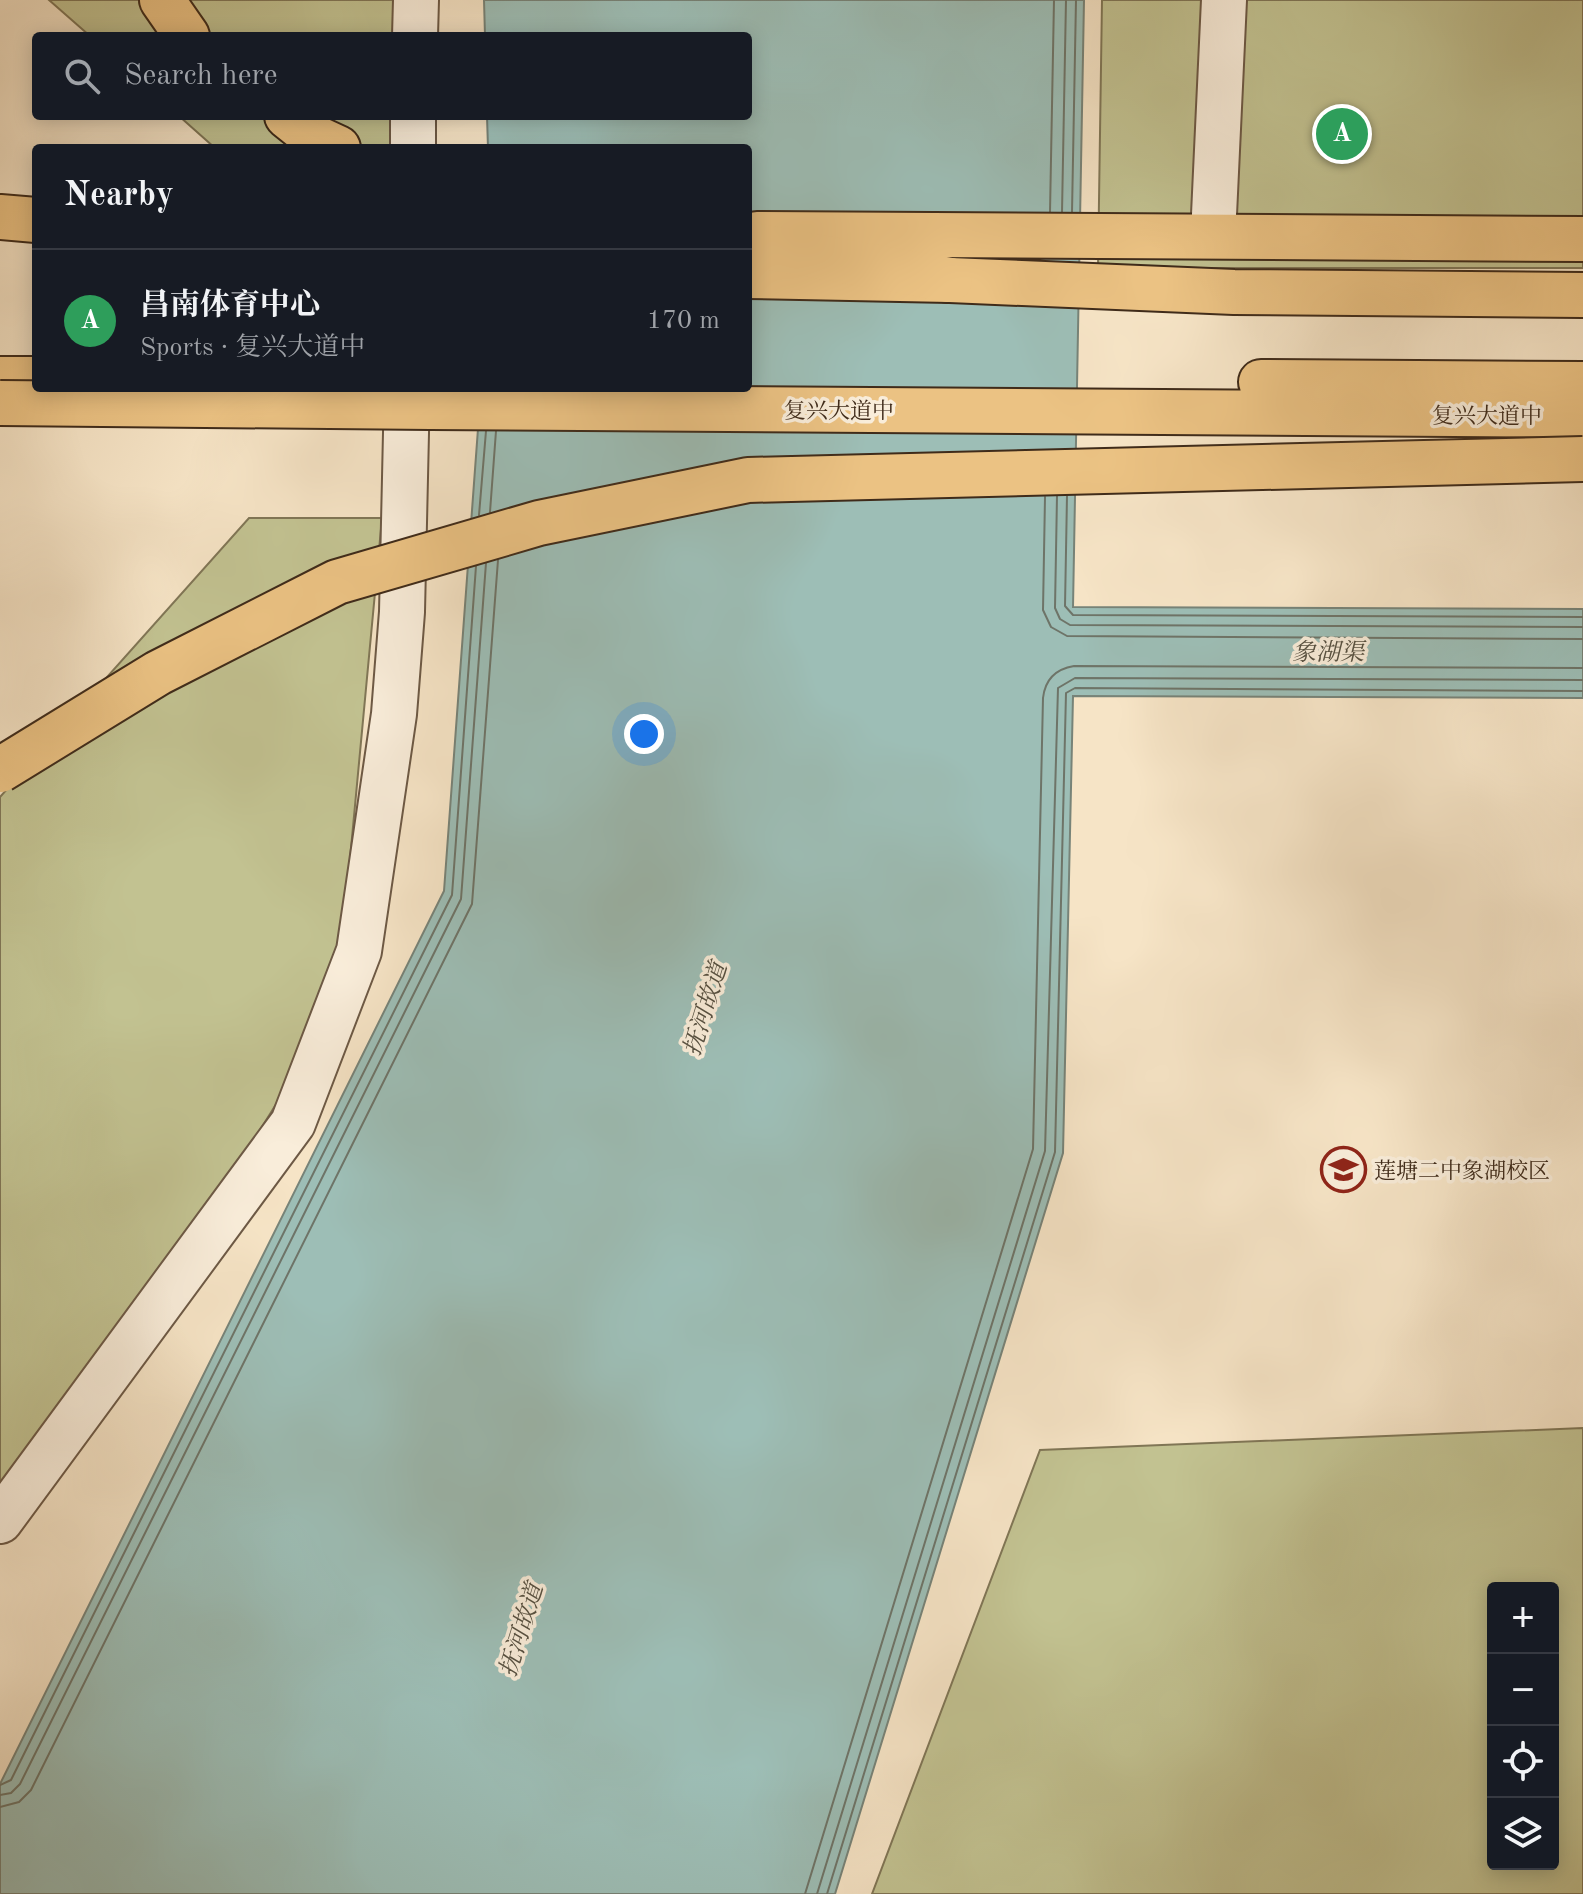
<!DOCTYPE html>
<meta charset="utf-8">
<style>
:root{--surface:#171b24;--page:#20242c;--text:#f1f3f6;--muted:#9ea1a6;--line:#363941;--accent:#c59692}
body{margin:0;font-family:"Old Standard TT","Noto Serif SC",serif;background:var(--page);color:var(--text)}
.controls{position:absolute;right:24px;bottom:24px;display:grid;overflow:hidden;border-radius:8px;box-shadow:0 4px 20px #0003}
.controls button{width:72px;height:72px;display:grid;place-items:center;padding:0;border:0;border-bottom:2px solid var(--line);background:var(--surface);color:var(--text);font:40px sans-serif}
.you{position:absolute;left:644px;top:734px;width:28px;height:28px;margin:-20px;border:6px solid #fff;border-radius:50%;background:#1a73e8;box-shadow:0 0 0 12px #1a73e833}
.badge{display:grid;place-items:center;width:52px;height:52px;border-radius:50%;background:var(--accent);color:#fff;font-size:26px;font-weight:700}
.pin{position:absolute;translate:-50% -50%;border:4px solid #fff;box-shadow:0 2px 8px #0006}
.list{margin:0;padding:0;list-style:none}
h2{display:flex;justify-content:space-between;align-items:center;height:104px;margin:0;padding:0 32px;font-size:34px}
h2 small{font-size:26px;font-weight:400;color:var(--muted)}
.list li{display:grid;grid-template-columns:52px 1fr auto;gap:24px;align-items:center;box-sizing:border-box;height:144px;padding:0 32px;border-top:2px solid var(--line)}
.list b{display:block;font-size:30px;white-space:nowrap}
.list p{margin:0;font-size:26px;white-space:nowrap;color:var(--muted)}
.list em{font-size:26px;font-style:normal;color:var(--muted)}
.icon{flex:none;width:44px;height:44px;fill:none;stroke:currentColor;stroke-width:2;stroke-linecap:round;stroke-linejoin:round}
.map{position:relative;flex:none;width:1583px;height:1894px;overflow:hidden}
.search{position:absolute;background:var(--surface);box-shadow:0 4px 20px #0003;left:32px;top:32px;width:720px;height:88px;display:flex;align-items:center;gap:20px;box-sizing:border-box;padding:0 28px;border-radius:8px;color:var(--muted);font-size:30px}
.panel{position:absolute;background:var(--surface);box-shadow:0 4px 20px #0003;left:32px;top:144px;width:720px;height:248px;border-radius:8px}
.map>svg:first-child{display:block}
.green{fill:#c2c291;stroke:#807656;stroke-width:2;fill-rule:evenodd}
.water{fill:#9dbeb6;stroke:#778378;stroke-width:2}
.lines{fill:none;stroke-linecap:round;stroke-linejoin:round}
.shore{stroke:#6e7468;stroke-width:2}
.minor-casing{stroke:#6d5945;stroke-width:48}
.major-casing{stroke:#3f2b1a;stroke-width:48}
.highway-casing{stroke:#3f2b1a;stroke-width:48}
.minor{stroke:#f9edda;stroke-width:44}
.major{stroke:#ebc283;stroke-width:44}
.highway{stroke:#ebc283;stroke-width:44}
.major-bridge-casing{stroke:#3f2b1a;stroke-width:48;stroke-linecap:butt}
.highway-bridge-casing{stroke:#3f2b1a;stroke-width:48;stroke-linecap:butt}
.major-bridge{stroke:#ebc283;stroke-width:44}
.highway-bridge{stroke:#ebc283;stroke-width:44}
.labels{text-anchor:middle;stroke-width:7;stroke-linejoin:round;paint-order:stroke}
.street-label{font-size:22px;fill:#3f2b1a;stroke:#f9edda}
.poi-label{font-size:22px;fill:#3f2b1a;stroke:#f9edda;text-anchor:start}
.water-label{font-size:24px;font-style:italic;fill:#565041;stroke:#f9edda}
</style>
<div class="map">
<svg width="1583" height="1894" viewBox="0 0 1583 1894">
<rect width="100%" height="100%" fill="#f6e4c6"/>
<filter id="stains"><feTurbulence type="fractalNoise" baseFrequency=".0025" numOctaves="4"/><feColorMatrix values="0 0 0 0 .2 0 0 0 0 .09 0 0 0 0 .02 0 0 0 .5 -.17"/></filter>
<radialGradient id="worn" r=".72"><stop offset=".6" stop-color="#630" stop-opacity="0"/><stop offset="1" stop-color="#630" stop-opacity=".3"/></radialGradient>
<path class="green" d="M49 0H406V36H90Z
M1102 0H1583V268H1098Z
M179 116H406V148H215Z
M249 518H382L336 1008 121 1353 0 1500V797Z
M1583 1428V1894H872L1040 1450ZM1493 1588H1553V1864H1493Z"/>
<path class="water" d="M484 0H1084L1073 607 1583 609V698L1073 696 1063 1153 835 1894H0V1784L444 891 481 388H748V148H488L487 116H748V36H485Z"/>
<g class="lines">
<path class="shore" d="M1050 212 1054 0
M1062 212 1066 0
M1072 212 1076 0
M1057 496 1055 608 1060 619 1070 625 1583 627
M1067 496 1065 606 1073 615 1583 617
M1045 497 1043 610 1051 627 1067 636 1583 639
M490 512 496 431
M479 515 486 431
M0 1785 11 1780 452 895 476 566
M0 1795 11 1793 20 1784 461 899 486 563
M0 1807 19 1802 31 1790 472 904 498 560
M805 1894 1033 1149 1043 698C1045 680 1056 669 1074 666L1583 668
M817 1894 1045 1151 1058 688 1075 678 1583 680
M827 1894 1055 1152 1066 693 1075 688 1583 691"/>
<defs>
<path id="minor" d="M415 36 416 0
M413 148V116
M1213 236 1224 0
M0 1521 293 1123 359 951 394 714 402 612 407 388"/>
<path id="major" d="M0 217 36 220
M757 234 1583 239
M748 276 950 280 1234 292 1583 295
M0 379H36
M1261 382 1583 384
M431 407 1583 415"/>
<path id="highway" d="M162 0 187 36
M287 116 312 136 338 148
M748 244 950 280"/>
</defs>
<use href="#minor" class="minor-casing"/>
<use href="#major" class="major-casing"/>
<use href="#highway" class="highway-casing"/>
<use href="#minor" class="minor"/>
<use href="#major" class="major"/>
<use href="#highway" class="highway"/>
<defs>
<path id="major-bridge" d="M0 403 431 407"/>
<path id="highway-bridge" d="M0 770 158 673 337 582 539 523 748 480 1583 459"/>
</defs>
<use href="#major-bridge" class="major-bridge-casing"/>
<use href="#highway-bridge" class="highway-bridge-casing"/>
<use href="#major-bridge" class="major-bridge"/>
<use href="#highway-bridge" class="highway-bridge"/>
</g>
<defs>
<symbol id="school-ring" viewBox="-11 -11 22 22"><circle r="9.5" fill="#f9edda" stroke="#8f2418" stroke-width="1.5"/><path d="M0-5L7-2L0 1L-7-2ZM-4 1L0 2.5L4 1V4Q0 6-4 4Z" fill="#8f2418"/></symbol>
</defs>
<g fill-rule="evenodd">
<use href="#school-ring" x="1318" y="1144" width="51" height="51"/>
</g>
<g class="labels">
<g class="street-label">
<text x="839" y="418">复兴大道中</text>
<text x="1487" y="423">复兴大道中</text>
</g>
<g class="poi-label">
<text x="1374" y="1178">莲塘二中象湖校区</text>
</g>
<g class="water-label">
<text x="1328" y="660">象湖渠</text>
<text transform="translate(705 1009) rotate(-73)" y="8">抚河故道</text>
<text transform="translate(521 1630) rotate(-73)" y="8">抚河故道</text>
</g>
</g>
<rect width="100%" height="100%" filter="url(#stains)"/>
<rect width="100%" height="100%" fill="url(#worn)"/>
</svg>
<div class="controls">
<button>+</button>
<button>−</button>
<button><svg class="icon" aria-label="locate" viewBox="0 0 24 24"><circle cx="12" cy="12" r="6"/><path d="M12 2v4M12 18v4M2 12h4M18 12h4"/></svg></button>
<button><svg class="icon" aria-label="layers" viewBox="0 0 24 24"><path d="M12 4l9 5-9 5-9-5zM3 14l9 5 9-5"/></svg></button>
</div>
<div class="you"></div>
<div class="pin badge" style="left:1342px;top:134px;background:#2e9e5b">A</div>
<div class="search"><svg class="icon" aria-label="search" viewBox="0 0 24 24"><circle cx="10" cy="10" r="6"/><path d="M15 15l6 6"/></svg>Search here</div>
<section class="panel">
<h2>Nearby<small></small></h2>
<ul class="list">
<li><span class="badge" style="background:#2e9e5b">A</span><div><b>昌南体育中心</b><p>Sports · 复兴大道中</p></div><em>170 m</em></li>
</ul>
</section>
</div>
